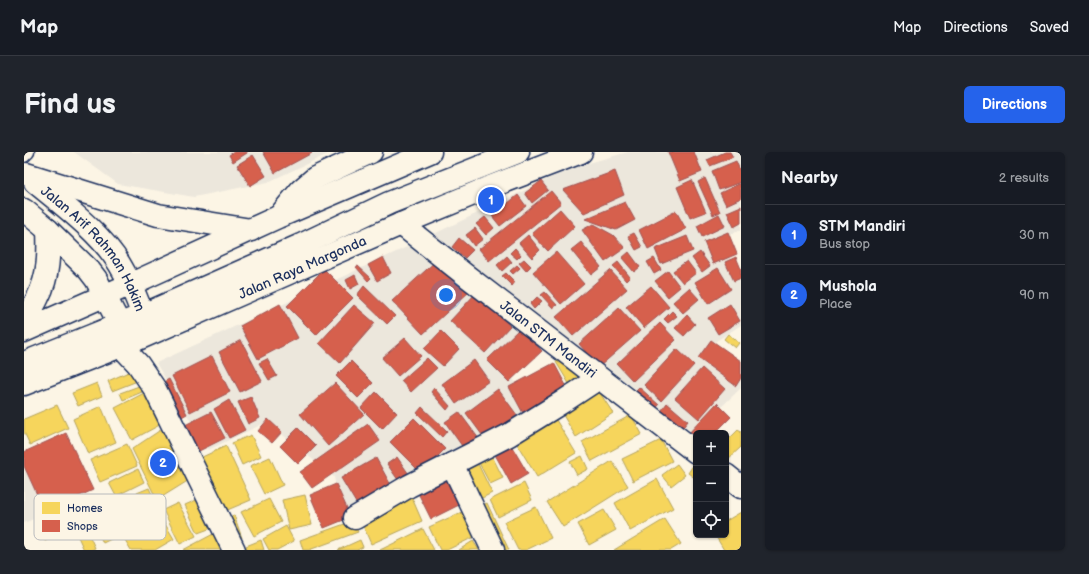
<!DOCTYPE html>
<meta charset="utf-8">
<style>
:root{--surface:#171b24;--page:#20242c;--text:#f1f3f6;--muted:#9ea1a6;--line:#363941;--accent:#2563eb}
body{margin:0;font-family:"Balsamiq Sans",sans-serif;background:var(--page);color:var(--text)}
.controls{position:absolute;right:12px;bottom:12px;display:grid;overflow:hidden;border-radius:6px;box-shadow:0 1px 3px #0004}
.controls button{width:36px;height:36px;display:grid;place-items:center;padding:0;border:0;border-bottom:1px solid var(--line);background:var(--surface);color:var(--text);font:20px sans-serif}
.you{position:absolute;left:422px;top:143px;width:14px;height:14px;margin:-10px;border:3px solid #fff;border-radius:50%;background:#1a73e8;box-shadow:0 0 0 6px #1a73e833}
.badge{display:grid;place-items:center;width:26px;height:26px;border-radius:50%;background:var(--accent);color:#fff;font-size:13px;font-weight:700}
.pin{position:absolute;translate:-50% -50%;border:2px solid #fff;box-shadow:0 1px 4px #0006}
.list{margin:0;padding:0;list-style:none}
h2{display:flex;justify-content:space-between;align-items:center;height:52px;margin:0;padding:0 16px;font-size:17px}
h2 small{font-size:13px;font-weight:400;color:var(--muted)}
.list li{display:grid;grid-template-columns:26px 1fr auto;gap:12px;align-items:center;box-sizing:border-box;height:60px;padding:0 16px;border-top:1px solid var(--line)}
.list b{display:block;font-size:15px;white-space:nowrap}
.list p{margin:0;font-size:13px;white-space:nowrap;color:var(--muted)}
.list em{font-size:13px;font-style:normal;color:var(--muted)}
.icon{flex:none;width:22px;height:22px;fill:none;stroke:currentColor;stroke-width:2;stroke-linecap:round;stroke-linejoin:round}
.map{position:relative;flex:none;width:717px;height:398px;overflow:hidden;border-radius:6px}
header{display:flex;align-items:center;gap:24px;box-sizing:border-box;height:56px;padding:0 20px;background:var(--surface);border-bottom:1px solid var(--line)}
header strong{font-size:19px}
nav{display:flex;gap:22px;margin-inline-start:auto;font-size:14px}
.intro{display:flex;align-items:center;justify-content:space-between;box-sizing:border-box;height:96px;padding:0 24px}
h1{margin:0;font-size:28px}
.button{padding:10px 18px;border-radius:6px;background:var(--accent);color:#fff;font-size:14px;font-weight:700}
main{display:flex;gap:24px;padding:0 24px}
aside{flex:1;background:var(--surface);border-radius:6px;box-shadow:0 1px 3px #0004}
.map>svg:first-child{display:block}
.built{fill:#ece7dc}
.homes{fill:#f6d55c;stroke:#b4a35d}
.shops{fill:#d6604d;stroke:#9e5152}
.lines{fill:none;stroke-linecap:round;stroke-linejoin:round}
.lane-casing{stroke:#1b2f5e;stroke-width:15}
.street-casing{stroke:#1b2f5e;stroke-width:25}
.primary-casing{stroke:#1b2f5e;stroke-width:25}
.highway-casing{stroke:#1b2f5e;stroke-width:25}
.lane{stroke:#fcf5e5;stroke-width:12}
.street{stroke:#fcf5e5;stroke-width:22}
.primary{stroke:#fcf5e5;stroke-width:22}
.highway{stroke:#fcf5e5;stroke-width:22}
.labels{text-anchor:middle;stroke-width:4;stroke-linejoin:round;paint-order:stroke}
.street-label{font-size:14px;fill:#1b2f5e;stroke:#fcf5e5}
.key{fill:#fcf5e5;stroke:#b8babc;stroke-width:1}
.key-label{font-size:11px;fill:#1b2f5e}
</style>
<header>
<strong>Map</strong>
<nav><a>Map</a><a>Directions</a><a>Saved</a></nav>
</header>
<div class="intro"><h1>Find us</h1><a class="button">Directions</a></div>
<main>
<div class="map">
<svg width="717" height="398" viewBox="0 0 717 398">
<rect width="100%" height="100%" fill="#fcf5e5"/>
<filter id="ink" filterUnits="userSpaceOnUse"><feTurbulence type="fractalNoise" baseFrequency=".025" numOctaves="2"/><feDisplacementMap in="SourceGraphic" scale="8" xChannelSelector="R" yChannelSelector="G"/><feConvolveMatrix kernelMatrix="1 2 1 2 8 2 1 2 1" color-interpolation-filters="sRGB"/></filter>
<g filter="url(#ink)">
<path class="built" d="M50 0H308L244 30 170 45 94 32Z
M604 0H717V78L694 87 717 123V173L689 191 717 214V236L670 281 519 167 468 202 520 264 318 367 310 325 243 270 184 298 132 211 385 94 547 16Z
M0 298 27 360 0 371Z"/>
<path class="homes" d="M704 182 715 191 711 196 700 187Z
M541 204 557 229 547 235 532 210Z
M116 215 121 226 88 239 84 229Z
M73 231 78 244 54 254 48 241Z
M115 234 118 240 99 248 96 241Z
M572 235 589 261 552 285 536 258Z
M126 238 143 269 108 288 91 256Z
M33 253 44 276 6 293 0 280V267Z
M77 254 92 290 64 302 49 267Z
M529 263 552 301 513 325 490 287Z
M607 263 618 282 568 309 558 290Z
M144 273 170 325 133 348 108 297Z
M714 278 717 280V295L702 309V290Z
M227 283 237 304 218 313 208 291Z
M637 288 648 309 609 329 598 307Z
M103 292 113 314 76 330 66 308Z
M202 294 227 348 201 359 176 306Z
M467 302 479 326 466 332 454 309Z
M558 304 564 317 553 323 546 310Z
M246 305 259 333 240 342 226 314Z
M588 309 604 334 539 375 523 350Z
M454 312 468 341 450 350 436 321Z
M653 312 661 323 647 334 638 323Z
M670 312 672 314V327L664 321Z
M114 317 120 330 92 344 85 331Z
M633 327 649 356 606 379 591 351Z
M500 331 508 348 474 365 466 348Z
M125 336 131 349 101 362 96 348Z
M281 343 288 373 265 378 258 348Z
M177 346 190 375 174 381 161 353Z
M388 346 398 369 347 392 337 369Z
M245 347 257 370 230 384 217 360Z
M154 351 172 384 156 392 139 358Z
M463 351 485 398H472L453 356Z
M131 355 150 387 131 398H107L94 376Z
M512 355 527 386 502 398H494L480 370Z
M442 358 454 383 423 398H416L405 375Z
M580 358 592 378 565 393 554 372Z
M717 360V398H700L691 383H702V369Z
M210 363 218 386 210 389 202 366Z
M57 365 71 396 67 398H60L47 369Z
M641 367 657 392 647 398H590Z
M41 368 45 376 21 389 16 381Z
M329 369 334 380 285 398H279L276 388Z
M89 370 95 383 79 391 73 378Z
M262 374 270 389 253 398H245L239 387Z
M399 377 410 398H356Z
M193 380 203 398H159Z
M237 388 240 398H223L222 394Z
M336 388 339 395 333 398H314Z
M449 389 455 398H435Z"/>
<path class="shops" d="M210 0H223V1L209 10 205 3Z
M239 0H287L288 1 251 21Z
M644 0H670L678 20 656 29Z
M701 0H706L709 5 686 14 683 8Z
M229 3 242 24 226 34 213 13Z
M712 9 717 21V30L695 38 688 19Z
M591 19 600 43 560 61 539 38Z
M681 26 696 60 689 63 674 30Z
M668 28 682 60 666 66 653 35Z
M517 29 524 38 508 51 501 41Z
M717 31V46L702 53 696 41Z
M527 39 537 51 465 109 455 97Z
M494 43 502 54 476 74 468 64Z
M601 50 611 68 592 78 561 67Z
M717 54V71L710 75 703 60Z
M536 57 551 74 524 99 508 82Z
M652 59 662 77 624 97 615 78Z
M695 62 701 74 678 85 673 74Z
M461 65 470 76 462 83 452 72Z
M569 72 589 83 601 96 581 110 558 78Z
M451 76 459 87 450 94 442 83Z
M704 80 713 102 689 112 680 90Z
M610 81 618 95 612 98 604 84Z
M504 83 516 98 508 106 495 91Z
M663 84 669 99 637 112 631 97Z
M435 86 449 98 441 106 428 95Z
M557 90 577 115 567 123 547 98Z
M491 96 497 103 493 107 486 101Z
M532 100 560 132 537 152 509 120Z
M605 100 616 115 610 120 598 106Z
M676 100 686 114 678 120 668 106Z
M483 104 488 110 478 119 473 113Z
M359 105 367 121 353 129 344 113Z
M712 105 717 117V126L710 129 701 110Z
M630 106 637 118 630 122 623 110Z
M414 107 445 140 399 182 368 149Z
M500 107 507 114 502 119 495 111Z
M663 109 672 121 659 131 649 119Z
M594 110 606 125 602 129 589 114Z
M493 113 496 116 489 122 486 119Z
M334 114 347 126 344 129 332 115Z
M694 116 707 137 684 152 671 130Z
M300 117 329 146 292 183 263 154Z
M586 118 603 137 549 184 532 165Z
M644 119 656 135 644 145 631 129Z
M482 121 491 130 488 134 478 124Z
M331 123 335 132 326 137 322 128Z
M340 134 371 164 363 172 333 143Z
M627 134 645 155 620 176 602 155Z
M665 136 675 147 659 161 649 150Z
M521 140 533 153 529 156 517 143Z
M452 141 486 174 461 201 426 169Z
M513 145 518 149 510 157 506 152Z
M256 152 274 186 234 207 216 174Z
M706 152 716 169 694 182 684 166Z
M330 153 351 171 316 211 295 191Z
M595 156 616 179 575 215 555 192Z
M648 159 653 164 644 171 640 167Z
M663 163 671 172 660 184 651 176Z
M636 171 652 188 609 229 593 212Z
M496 176 518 199 485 230 463 208Z
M417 179 435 197 419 214 400 197Z
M381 186 397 204 374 224 358 206Z
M217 188 238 229 216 240 195 200Z
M687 188 717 209V226L712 234 674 206Z
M653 197 670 213 637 249 620 233Z
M188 204 206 240 166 260 148 224Z
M403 206 413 216 387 240 377 229Z
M243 207 253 224 245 228 235 211Z
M450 208 465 229 432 252 418 232Z
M327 209 349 231 334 246 312 224Z
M530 211 545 239 500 263 485 235Z
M678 216 701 237 675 267 651 246Z
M145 227 163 262 154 267 136 232Z
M311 231 340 262 304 294 276 262Z
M615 235 635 253 630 259 609 241Z
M410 236 426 254 423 258 407 240Z
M474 237 493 263 461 287 442 261Z
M352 240 373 261 358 277 337 256Z
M227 245 236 266 224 272 214 250Z
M205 248 221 278 205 286 190 257Z
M643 251 664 269 656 279 635 262Z
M693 251 707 265 691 281H672V292L663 283Z
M398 255 423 279 418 285 393 261Z
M187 260 201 286 173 300 159 274Z
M435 260 458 291 443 301 421 270Z
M390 266 421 297 397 321 366 290Z
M244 267 258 280 248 291 234 279Z
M344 272 356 289 288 336 276 320Z
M274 276 292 294 274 312 256 294Z
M42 281 69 338 21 360 0 314V300Z
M484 288 504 322 487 332 468 297Z
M373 305 389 328 379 335 363 312Z
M352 306 369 337 335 356 317 326Z
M423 319 439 351 407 367 391 335Z
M312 332 327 365 300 376 286 343Z"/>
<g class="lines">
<defs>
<path id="lane" d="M0 4 4 0"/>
<g id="street">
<path id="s1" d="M377 72 440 122 672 300"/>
<path d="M97 194 114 212 131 237 210 398"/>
<path d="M428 312 469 398"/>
<path d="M702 323 717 335"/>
<path d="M331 366 385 334 485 283 540 249 575 226"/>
</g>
<path id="primary" d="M0 179 107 132
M0 211 119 163
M0 232 107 190"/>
<g id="highway">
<path d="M2 22 134 63 227 78"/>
<path id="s2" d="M11 30C39 53 78 82 96 113 108 133 116 155 124 177"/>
<path id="s3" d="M0 58 24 78 65 118 72 127 96 173 107 190 377 72 466 35 557 0"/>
<path d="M258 61 277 38 291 26 347 0"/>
<path d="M107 132 254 65 406 0"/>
<path d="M119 163 277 93 365 51 494 0"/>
<path d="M0 169C5 161 10 154 14 145 25 124 25 101 24 78"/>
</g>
</defs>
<use href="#lane" class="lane-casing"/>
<use href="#street" class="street-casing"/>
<use href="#primary" class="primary-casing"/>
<use href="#highway" class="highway-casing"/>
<use href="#lane" class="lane"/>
<use href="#street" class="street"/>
<use href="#primary" class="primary"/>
<use href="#highway" class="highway"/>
</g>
</g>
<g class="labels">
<g class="street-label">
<text dy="5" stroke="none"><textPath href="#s2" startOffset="90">Jalan Arif Rahman Hakim</textPath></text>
<text dy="5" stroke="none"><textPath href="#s3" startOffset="359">Jalan Raya Margonda</textPath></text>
<text dy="5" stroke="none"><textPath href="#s1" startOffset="187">Jalan STM Mandiri</textPath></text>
</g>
</g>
<rect x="10" y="342" width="132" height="46" rx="6" class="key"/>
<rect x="18" y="350" width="18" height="12" fill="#f6d55c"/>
<rect x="18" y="368" width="18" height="12" fill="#d6604d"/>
<g class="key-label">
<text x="43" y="360">Homes</text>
<text x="43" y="378">Shops</text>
</g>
</svg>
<div class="controls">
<button>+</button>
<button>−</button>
<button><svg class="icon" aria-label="locate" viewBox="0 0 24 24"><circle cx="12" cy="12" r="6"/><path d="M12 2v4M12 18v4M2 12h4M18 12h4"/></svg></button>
</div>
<div class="you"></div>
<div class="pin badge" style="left:467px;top:48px">1</div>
<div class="pin badge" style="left:139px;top:311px">2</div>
</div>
<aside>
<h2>Nearby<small>2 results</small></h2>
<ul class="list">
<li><span class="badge">1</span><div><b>STM Mandiri</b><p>Bus stop</p></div><em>30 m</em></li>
<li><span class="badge">2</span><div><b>Mushola</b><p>Place</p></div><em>90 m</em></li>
</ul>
</aside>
</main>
